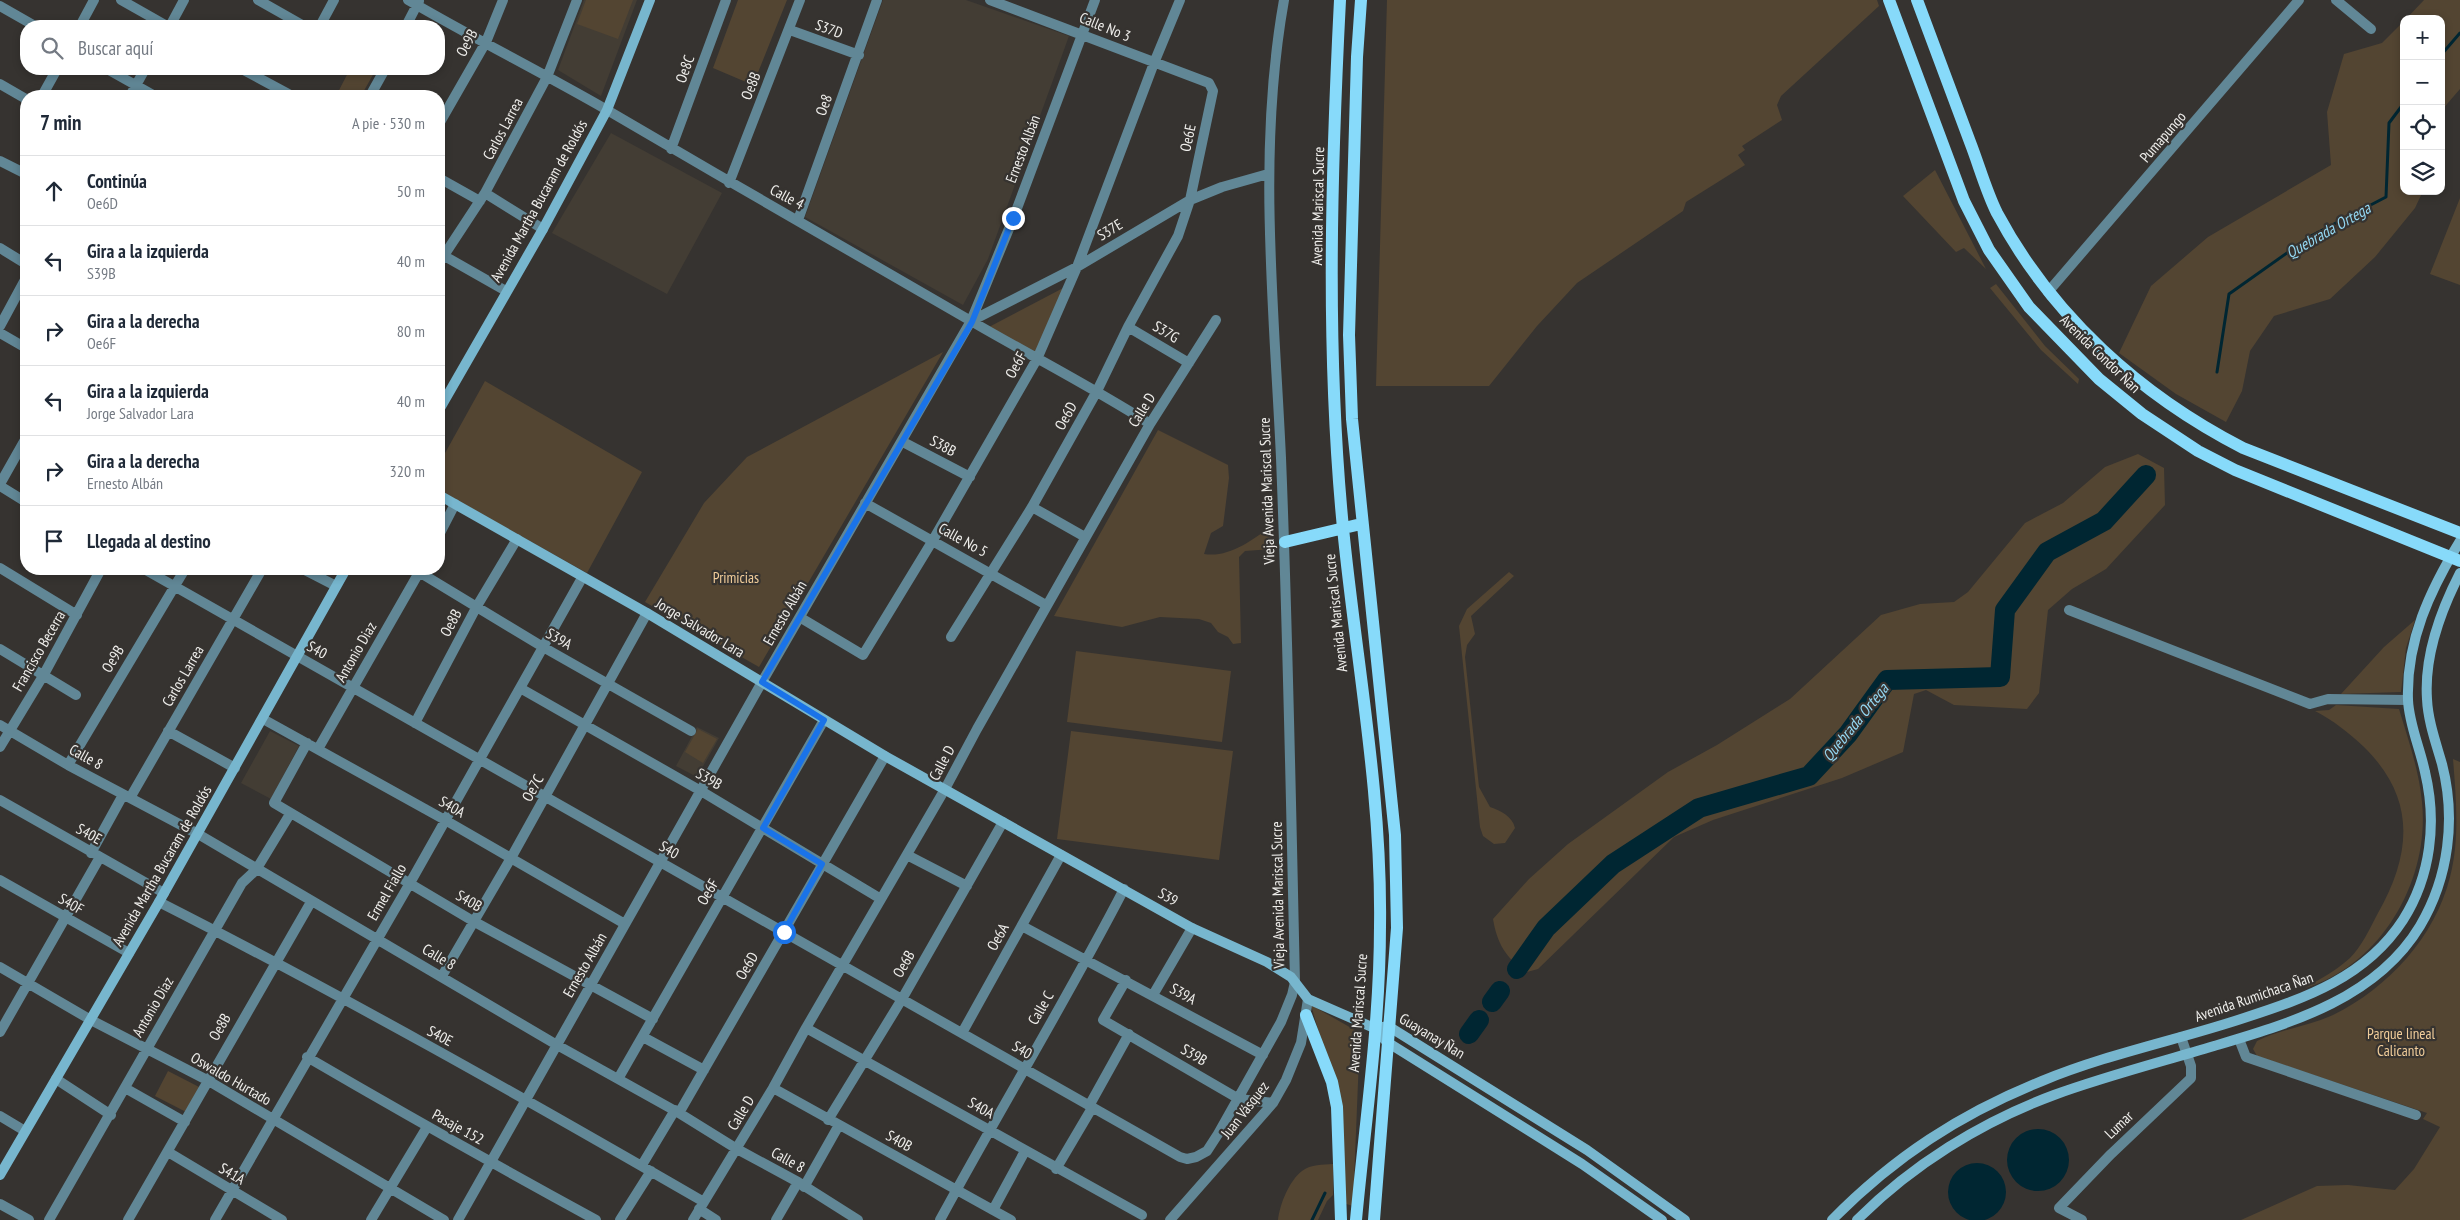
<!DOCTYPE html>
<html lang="es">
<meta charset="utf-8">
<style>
:root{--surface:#fff;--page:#f6f6f7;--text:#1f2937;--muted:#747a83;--line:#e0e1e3}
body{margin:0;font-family:"PT Sans Narrow",sans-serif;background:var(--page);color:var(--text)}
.controls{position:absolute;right:15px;top:15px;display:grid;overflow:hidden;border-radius:10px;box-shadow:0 2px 8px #0003}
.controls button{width:45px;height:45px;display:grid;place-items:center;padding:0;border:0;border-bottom:1px solid var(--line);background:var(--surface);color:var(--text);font:25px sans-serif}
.stop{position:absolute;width:15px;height:15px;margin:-11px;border:4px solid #1a73e8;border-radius:50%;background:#fff}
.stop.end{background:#1a73e8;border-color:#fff;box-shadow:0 1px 5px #0008}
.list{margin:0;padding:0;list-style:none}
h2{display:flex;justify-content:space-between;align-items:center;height:65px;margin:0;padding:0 20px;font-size:21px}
h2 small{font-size:16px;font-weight:400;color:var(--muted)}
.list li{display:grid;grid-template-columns:32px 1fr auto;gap:15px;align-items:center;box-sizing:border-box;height:70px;padding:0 20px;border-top:1px solid var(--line)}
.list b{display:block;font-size:19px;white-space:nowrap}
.list p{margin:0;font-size:16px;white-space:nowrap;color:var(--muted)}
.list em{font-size:16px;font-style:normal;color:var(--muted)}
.icon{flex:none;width:28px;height:28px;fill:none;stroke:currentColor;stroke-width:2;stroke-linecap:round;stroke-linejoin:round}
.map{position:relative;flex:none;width:2460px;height:1220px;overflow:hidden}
.search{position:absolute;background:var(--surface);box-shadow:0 2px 8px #0003;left:20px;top:20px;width:425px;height:55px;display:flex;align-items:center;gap:12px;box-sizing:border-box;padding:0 18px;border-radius:20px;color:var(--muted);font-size:19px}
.panel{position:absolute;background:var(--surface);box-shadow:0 2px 8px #0003;left:20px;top:90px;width:425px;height:485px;border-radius:20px}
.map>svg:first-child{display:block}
.built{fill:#433d34}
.green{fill:#534532}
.water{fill:#002632}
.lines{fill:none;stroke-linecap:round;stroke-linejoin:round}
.stream{stroke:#002632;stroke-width:3}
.river{stroke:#002632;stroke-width:20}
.street{stroke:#618796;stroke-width:10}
.secondary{stroke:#77b6ce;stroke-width:10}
.primary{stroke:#87dafa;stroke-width:12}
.route{stroke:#1a73e8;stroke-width:6}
.labels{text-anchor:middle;stroke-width:4.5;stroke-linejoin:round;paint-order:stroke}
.street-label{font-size:15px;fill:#efeeeb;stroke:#363330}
.park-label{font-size:15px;fill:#f1cd9a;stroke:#363330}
.water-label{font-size:16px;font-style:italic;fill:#94d8f3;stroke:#363330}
</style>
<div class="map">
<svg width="2460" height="1220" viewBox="0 0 2460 1220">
<rect width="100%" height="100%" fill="#363330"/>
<path class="built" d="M584 0H637L601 96 558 70Z
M883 0H966L1069 36 988 259 963 305 805 217Z
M611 133 722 193 667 294 552 233Z
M697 727 719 738 697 777 676 766Z
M270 731 299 746 271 799 241 783Z"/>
<path class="green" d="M586 0H633L618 39 577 24Z
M738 0H787L753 85 713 68Z
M1387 0H1877L1879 6 1781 96 1777 105 1782 120 1742 146 1745 150 1738 155 1745 165 1686 202 1683 211 1577 283 1537 326 1489 386H1376Z
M2424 0H2460V89L2441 111V19H2406Z
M2404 21V191H2423L2415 208 2375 257 2330 299 2274 316 2250 351 2242 391 2226 422 2176 394 2119 353 2151 286 2208 237 2331 165 2327 112 2344 54 2382 43Z
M350 69H367L374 73 361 96H336Z
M1935 170 1986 269 1964 248 1956 252 1903 196Z
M2460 198V285L2430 274Z
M1996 284 2045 346 2079 379 2078 384 2041 350 1990 288Z
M1067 286 1035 353 987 328Z
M943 352 759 667 645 602 704 503 747 457Z
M485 381 642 472 587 573 439 490V464Z
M1158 430 1228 465 1229 478 1223 526 1211 533 1204 554C1228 558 1251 541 1269 528L1272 549 1245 551 1239 557 1241 643 1233 644 1228 637 1218 632 1211 623 1199 619 1160 617 1122 627 1054 616Z
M2138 454 2164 468 2165 505 2106 569 2072 589 2048 610 2039 693 2027 709 1954 705 1926 690 1914 694 1903 752 1842 778 1713 820 1674 837 1538 969 1527 972C1506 959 1497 943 1493 919L1529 879 1568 844 1668 772 1717 745 1790 699 1881 615 1920 604 1954 602 1968 592 2025 523 2063 503 2105 467Z
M1509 572 1514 576 1471 616 1475 634 1467 645 1465 657 1479 787 1490 807C1501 811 1512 816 1515 828L1505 843 1494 844 1483 836 1480 827 1459 626 1467 609Z
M2415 620 2406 648 2401 692 2341 694 2384 647Z
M1076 651 1231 671 1222 742 1067 722Z
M2336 705 2399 709C2408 739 2419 770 2422 802 2430 879 2382 965 2305 988 2320 979 2337 970 2350 958 2362 946 2370 928 2378 913 2412 853 2416 798 2364 747 2348 732 2334 721 2315 711L2329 710Z
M698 729 717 739 703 763 685 752Z
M1071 731 1233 751 1219 860 1057 839Z
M2453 759 2460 762V1220H2241L2317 1186 2348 1185 2395 1190 2414 1169 2440 1127 2423 1119 2427 1113 2257 1056 2253 1049 2257 1041C2281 1029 2309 1026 2333 1015 2388 988 2435 937 2450 877 2460 839 2456 797 2453 759Z
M1311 1005 1360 1033 1353 1206 1343 1203 1324 1050Z
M168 1071 203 1089 190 1114 155 1096Z
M1333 1164V1195L1327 1201 1318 1220H1278C1280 1204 1289 1181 1302 1171 1311 1164 1323 1165 1333 1164Z"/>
<path class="water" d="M2007 1160a31 31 0 1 1 62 0a31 31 0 1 1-62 0Z
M1948 1192a29 29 0 1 1 58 0a29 29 0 1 1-58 0Z"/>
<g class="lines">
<path class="stream" d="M2441 55 2460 33
M2217 372 2229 294 2311 236 2386 197 2389 123 2404 103
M1312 1220 1325 1193"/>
<path class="river" d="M1517 969 1546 928 1613 864 1699 808 1809 776 1848 734 1887 680 2000 677 2005 610 2047 552 2104 521 2146 475
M1492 1002 1500 991
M1469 1034 1479 1020"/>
<path class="street" d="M121 0 167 26
M258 0 304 26
M408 0C473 38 541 72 607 110 728 181 850 251 971 321 1031 356 1092 387 1150 424
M2336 0 2371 29
M0 6 35 26
M80 26 94 0
M170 26 184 0
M320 26 334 0
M406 26 419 1
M790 30 859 55
M107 69 155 96
M242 69 292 96
M0 84 26 99
M42 96 57 69
M130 96 145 69
M370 96 385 69
M439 124 486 42 503 0
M671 149 726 0
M0 161 26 174
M439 178 480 201
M729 183 800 0
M485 193 543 229
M798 220 877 0
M0 248 26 264
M439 253 506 291
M439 263 485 193 547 77 577 0
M2048 292 2299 0
M971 321 1077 267 1190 200 1222 187 1268 174
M0 326 26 278
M1128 327 1189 363
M0 333 26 348
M903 442 970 477
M0 484 26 438
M0 486 26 502
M865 503 1046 605
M1032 507 1085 537
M439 535 455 504
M0 568 77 615
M144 569 1180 1157 1187 1159 1196 1157 1207 1151 1218 1134 1281 1022 1292 995 1295 982C1291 807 1288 633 1281 458 1274 306 1257 151 1284 0
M303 569 336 586
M414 569 543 647 691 731
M2069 610 2310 704 2328 699 2408 700
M801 618 863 655 933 540 1037 359 1077 267 1154 63 1180 0
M951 637 1032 507 1097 391 1128 327 1178 236 1190 200 1213 91 1209 83 990 0
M0 649 76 695
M520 688 701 791 881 899
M263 719 445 820 625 924
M415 723 477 606 517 539
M0 725 68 765 198 834 557 1045 679 1113 737 1149 798 1182 858 1220
M168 731 235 768
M307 743 274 803 473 921 653 1019
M0 747 43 676 101 569
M318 749 421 569
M68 765 185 569
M130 798 262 569
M0 800 164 893
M91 853 123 795
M907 855 967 886
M0 880 129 953
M159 902C344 996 524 1098 704 1202
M1022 926 1263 1055
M0 967 91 1020 207 1080 444 1220
M442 976 511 858 647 613
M1126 980 1103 1020 1239 1099 1273 1103
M1153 995 1192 928
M806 1028 1142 1215
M0 1032 100 857
M962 1033 1061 855
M643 1037 704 1070
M2239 1039 2246 1057 2416 1115
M307 1057C403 1113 499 1167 596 1220
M56 1079 111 1115
M618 1079 824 720
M125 1088 185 1122
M773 1088 1011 1220
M1089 1106 1129 1034
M679 1113 885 756
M0 1116 25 1131
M828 1120 902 999 1003 822
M168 1152 282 1220
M642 1165 675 1110
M1056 1169 1092 1108
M804 1187 839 1125
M0 1204 29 1220
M699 1209 716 1220
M993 1210 1025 1151
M49 1220 242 883 256 870 290 814
M128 1220 311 902
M215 1220 410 883 582 578
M371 1220 427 1127
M458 1220 762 682 971 321 1013 219 1095 0
M620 1220 651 1171
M693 1220 773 1088 806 1028 945 789 977 729 1150 424 1216 320
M776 1220 798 1182
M940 1220C1000 1109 1066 1001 1124 889
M1170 1220 1273 1103 1286 1080 1301 1043 1308 999
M2082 1220 2059 1208 2111 1154 2191 1078V1066L2181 1037"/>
<path class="secondary" d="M439 410 543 229 607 110 650 0
M439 495 647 613 885 756 1192 928 1267 962 1291 977 1308 999 1374 1028 1387 1042 1582 1164 1662 1220
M1383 1027 1388 1026 1587 1150 1685 1220
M0 1175 159 902 346 569
M1832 1220C1894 1157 1960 1114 2042 1081 2107 1054 2178 1040 2244 1018 2306 998 2366 977 2403 920 2431 876 2437 822 2425 772 2420 748 2409 724 2408 700 2406 641 2430 590 2460 541
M1857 1220C1912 1165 1981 1122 2054 1095 2106 1076 2161 1062 2214 1046 2291 1023 2376 999 2420 926 2449 877 2456 818 2442 764 2436 743 2428 721 2427 699 2424 655 2440 612 2460 573"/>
<path class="primary" d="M1340 0C1331 176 1326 353 1343 528 1356 660 1382 793 1380 926 1380 1024 1365 1123 1356 1220
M1361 0 1357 57 1349 335 1352 419 1395 835 1397 928 1374 1220
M1889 0 1964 201 1989 250 2029 307 2099 379 2142 414 2198 451 2235 470 2460 561
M1917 0C1935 47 1952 95 1970 142 1979 165 1986 191 1997 213 2052 316 2140 395 2243 448L2460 533
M1285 542 1361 524
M1306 1015 1332 1082 1337 1107 1341 1220"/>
</g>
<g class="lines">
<path class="route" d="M784 932 822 864 763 828 824 720 762 682 972 322 1013 218"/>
</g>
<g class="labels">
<g class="street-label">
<text transform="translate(1105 27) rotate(22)" y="5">Calle No 3</text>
<text transform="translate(829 29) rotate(20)" y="5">S37D</text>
<text transform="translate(467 43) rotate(-62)" y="5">Oe9B</text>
<text transform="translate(685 69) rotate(-70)" y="5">Oe8C</text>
<text transform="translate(751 86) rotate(-68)" y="5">Oe8B</text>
<text transform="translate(824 105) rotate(-70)" y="5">Oe8</text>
<text transform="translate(503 129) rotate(-62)" y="5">Carlos Larrea</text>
<text transform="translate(2163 137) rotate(-49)" y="5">Pumapungo</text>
<text transform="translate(1188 138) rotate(-78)" y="5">Oe6E</text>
<text transform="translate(1023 149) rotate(-69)" y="5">Ernesto Albán</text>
<text transform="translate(787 197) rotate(28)" y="5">Calle 4</text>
<text transform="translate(539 201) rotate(-61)" y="5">Avenida Martha Bucaram de Roldós</text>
<text transform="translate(1318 206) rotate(-89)" y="5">Avenida Mariscal Sucre</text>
<text transform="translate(1110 230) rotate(-31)" y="5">S37E</text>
<text transform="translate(1166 332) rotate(31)" y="5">S37G</text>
<text transform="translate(2100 354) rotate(44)" y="5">Avenida Condor Ñan</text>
<text transform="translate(1016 365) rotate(-61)" y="5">Oe6F</text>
<text transform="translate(1142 410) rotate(-58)" y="5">Calle D</text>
<text transform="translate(1066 416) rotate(-61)" y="5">Oe6D</text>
<text transform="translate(943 446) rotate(28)" y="5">S38B</text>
<text transform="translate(1267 491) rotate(-92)" y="5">Vieja Avenida Mariscal Sucre</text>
<text transform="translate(963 540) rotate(29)" y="5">Calle No 5</text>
<text transform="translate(785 613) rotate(-60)" y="5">Ernesto Albán</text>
<text transform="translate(1336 613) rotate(-96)" y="5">Avenida Mariscal Sucre</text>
<text transform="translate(451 623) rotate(-62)" y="5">Oe8B</text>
<text transform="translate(700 628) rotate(31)" y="5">Jorge Salvador Lara</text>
<text transform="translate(559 639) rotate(30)" y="5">S39A</text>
<text transform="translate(317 650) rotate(29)" y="5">S40</text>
<text transform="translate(39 651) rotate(-60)" y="5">Francisco Becerra</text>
<text transform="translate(356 652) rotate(-60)" y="5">Antonio Diaz</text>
<text transform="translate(113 659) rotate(-59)" y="5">Oe9B</text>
<text transform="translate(183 676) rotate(-60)" y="5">Carlos Larrea</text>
<text transform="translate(86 757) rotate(29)" y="5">Calle 8</text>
<text transform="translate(942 763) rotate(-62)" y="5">Calle D</text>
<text transform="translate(709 779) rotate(30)" y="5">S39B</text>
<text transform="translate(533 788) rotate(-61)" y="5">Oe7C</text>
<text transform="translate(452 807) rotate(30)" y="5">S40A</text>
<text transform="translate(89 834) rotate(29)" y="5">S40E</text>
<text transform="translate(669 850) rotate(30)" y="5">S40</text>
<text transform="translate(162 866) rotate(-60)" y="5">Avenida Martha Bucaram de Roldós</text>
<text transform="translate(387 892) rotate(-60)" y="5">Ermel Fiallo</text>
<text transform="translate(708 892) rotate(-60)" y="5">Oe6F</text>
<text transform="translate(1278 895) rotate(-91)" y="5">Vieja Avenida Mariscal Sucre</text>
<text transform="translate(1168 897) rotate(30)" y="5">S39</text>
<text transform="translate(469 901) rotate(30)" y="5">S40B</text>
<text transform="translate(71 904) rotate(30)" y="5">S40F</text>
<text transform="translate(998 937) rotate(-61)" y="5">Oe6A</text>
<text transform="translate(439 957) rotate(31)" y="5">Calle 8</text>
<text transform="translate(904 964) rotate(-60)" y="5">Oe6B</text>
<text transform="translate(585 965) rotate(-60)" y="5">Ernesto Albán</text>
<text transform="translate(747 966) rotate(-60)" y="5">Oe6D</text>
<text transform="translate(1183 994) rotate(29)" y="5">S39A</text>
<text transform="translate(2254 997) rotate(-19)" y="5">Avenida Rumichaca Ñan</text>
<text transform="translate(153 1007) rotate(-60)" y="5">Antonio Diaz</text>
<text transform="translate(1041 1008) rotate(-60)" y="5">Calle C</text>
<text transform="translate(1358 1013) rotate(-86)" y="5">Avenida Mariscal Sucre</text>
<text transform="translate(220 1027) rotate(-60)" y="5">Oe8B</text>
<text transform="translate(440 1036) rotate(28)" y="5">S40E</text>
<text transform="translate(1432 1036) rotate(31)" y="5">Guayanay Ñan</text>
<text transform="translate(1022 1050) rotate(30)" y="5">S40</text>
<text transform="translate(1194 1055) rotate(31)" y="5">S39B</text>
<text transform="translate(231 1079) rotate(30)" y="5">Oswaldo Hurtado</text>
<text transform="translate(981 1108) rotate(29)" y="5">S40A</text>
<text transform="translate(1245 1110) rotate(-52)" y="5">Juan Vásquez</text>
<text transform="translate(741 1113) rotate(-59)" y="5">Calle D</text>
<text transform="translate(2119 1125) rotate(-44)" y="5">Lumar</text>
<text transform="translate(458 1127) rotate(29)" y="5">Pasaje 152</text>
<text transform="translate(899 1141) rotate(29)" y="5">S40B</text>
<text transform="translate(788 1160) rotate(29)" y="5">Calle 8</text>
<text transform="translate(232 1174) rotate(31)" y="5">S41A</text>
</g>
<g class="park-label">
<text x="736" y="583">Primicias</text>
<text x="2401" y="1039">Parque lineal<tspan x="2401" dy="17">Calicanto</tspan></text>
</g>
<g class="water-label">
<text transform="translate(2328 230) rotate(-30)" y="6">Quebrada Ortega</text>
<text transform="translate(1855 722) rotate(-51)" y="6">Quebrada Ortega</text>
</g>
</g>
</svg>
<div class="controls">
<button>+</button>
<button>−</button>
<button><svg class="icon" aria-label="locate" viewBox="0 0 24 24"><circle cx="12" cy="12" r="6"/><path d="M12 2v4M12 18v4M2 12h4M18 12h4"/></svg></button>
<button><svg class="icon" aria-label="layers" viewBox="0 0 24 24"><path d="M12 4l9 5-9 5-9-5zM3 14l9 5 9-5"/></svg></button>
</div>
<div class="stop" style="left:784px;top:932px"></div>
<div class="stop end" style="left:1013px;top:218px"></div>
<div class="search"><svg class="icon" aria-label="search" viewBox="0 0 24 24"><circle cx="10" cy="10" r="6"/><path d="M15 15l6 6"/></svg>Buscar aquí</div>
<section class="panel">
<h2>7 min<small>A pie · 530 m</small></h2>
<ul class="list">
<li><svg class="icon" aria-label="ahead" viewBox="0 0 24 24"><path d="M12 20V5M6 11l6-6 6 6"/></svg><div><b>Continúa</b><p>Oe6D</p></div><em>50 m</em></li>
<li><svg class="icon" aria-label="left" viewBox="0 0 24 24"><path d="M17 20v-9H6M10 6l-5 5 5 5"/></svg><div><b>Gira a la izquierda</b><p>S39B</p></div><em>40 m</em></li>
<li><svg class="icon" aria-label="right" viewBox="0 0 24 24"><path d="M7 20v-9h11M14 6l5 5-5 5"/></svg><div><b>Gira a la derecha</b><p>Oe6F</p></div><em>80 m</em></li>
<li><svg class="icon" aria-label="left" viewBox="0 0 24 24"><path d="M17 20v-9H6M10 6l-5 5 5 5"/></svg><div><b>Gira a la izquierda</b><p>Jorge Salvador Lara</p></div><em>40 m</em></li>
<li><svg class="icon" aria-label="right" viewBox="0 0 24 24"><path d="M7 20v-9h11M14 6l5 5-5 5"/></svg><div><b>Gira a la derecha</b><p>Ernesto Albán</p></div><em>320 m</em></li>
<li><svg class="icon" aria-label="arrive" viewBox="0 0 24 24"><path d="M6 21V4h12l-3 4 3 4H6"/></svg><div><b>Llegada al destino</b></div></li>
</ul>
</section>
</div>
